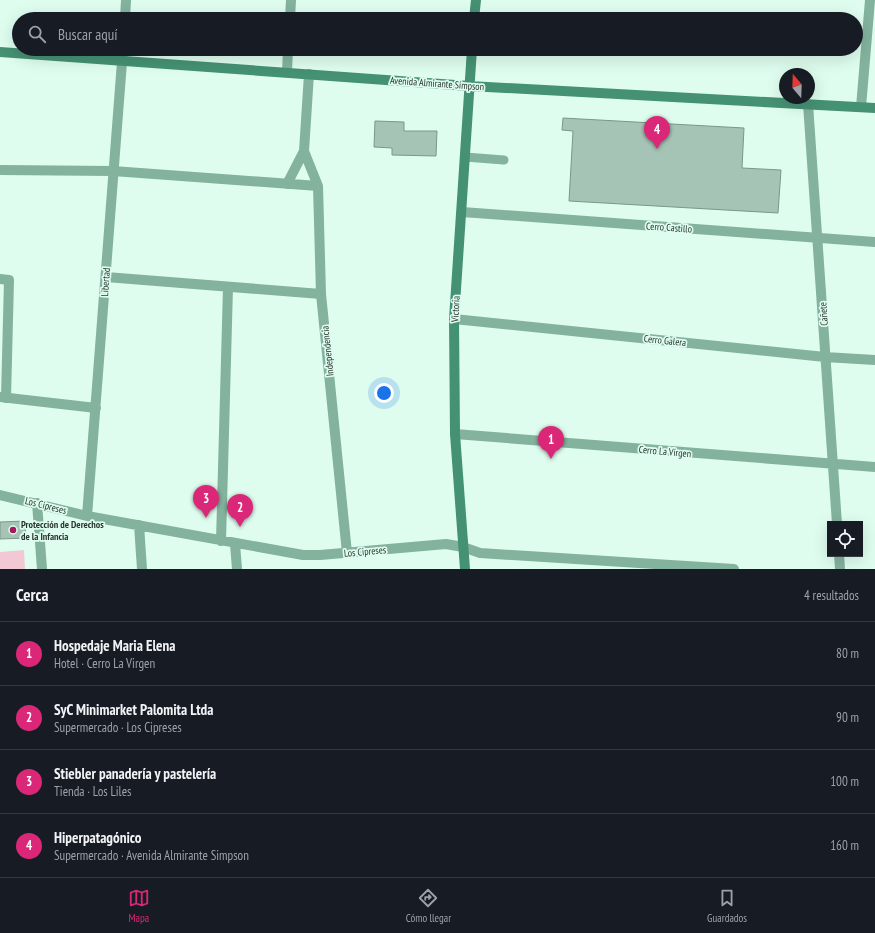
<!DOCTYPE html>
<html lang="es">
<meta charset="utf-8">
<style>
:root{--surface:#171b24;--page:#242831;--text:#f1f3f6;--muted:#9ea1a6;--line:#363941;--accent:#db2777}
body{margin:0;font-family:"PT Sans Narrow",sans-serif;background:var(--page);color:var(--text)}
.controls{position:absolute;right:12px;bottom:12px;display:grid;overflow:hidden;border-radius:0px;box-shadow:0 4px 16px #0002}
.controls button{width:36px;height:36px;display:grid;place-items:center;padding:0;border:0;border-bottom:1px solid var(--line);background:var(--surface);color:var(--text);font:20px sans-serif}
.compass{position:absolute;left:779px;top:68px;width:36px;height:36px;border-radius:50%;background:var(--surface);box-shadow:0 4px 16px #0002;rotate:341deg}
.you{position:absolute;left:384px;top:393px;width:14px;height:14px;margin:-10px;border:3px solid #fff;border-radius:50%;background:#1a73e8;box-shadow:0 0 0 6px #1a73e833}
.badge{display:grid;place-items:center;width:26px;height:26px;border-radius:50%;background:var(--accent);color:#fff;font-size:13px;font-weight:700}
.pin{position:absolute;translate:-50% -33px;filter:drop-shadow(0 1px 2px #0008)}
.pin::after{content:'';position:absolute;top:21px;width:14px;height:12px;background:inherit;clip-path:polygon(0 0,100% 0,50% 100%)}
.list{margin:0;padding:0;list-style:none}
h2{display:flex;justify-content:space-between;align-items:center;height:52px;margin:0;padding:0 16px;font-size:17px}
h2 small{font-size:13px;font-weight:400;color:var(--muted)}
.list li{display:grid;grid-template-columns:26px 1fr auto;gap:12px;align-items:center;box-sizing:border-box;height:64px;padding:0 16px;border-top:1px solid var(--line)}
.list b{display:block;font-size:15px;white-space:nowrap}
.list p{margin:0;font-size:13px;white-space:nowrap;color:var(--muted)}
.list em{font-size:13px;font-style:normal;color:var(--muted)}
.icon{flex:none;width:22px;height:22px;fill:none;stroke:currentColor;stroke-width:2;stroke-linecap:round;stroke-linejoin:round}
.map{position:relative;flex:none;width:875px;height:569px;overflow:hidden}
.search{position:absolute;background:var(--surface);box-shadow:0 4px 16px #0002;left:12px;right:12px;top:12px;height:44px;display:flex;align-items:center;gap:10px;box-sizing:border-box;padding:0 14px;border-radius:22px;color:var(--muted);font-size:15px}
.sheet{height:308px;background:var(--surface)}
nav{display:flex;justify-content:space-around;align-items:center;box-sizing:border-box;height:56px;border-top:1px solid var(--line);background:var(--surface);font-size:11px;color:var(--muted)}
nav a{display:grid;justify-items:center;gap:2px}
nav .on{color:var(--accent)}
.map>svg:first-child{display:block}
.green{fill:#f2c8d4}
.building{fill:#a6c4b6;stroke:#7a978a}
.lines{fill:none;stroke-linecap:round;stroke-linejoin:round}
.lane{stroke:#83b29d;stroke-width:9}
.street{stroke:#83b29d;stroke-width:10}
.secondary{stroke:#459173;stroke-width:10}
.poi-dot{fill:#a6195b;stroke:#defdef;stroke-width:1.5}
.labels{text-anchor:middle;stroke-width:3.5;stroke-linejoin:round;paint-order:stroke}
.street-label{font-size:10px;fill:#293530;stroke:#defdef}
.poi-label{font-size:10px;font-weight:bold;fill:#293530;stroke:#defdef;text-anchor:start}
</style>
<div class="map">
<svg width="875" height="569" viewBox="0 0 875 569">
<rect width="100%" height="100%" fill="#defdef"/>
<path class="green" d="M24 550 25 569H0V552Z"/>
<path class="building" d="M563 118 744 128 742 168 781 170 778 213 569 201 573 131 562 130Z
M375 121 404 122V131H437L436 156 392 155V148L374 147Z
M25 521 26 538 0 539V522Z"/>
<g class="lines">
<path class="lane" d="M465 157 504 160"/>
<path class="street" d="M125 19 126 0
M290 19 291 0
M287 72 288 49
M808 104 837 524
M861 107 870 0
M304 151 318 186 321 294 347 553
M0 170 113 171 318 186
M287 184 304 151 309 74
M462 212 875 242
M106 277 321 294
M0 279 9 280 6 398
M454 319 825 357 875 360
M0 397 96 408
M455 434 875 467
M0 495 87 516 303 555H320L446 544 463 547 480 553 734 569
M37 503 42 569
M87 516 123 49
M139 525 142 569
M221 541 228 287
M235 544 237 569
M839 554 840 569"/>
<path class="secondary" d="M474 19 476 0
M0 52 469 86 875 108
M465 569 455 434 454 319 472 49"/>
</g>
<circle class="poi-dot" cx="13" cy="530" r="4"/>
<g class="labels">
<g class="street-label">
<text transform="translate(437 83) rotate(4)" y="4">Avenida Almirante Simpson</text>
<text transform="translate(669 227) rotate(4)" y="4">Cerro Castillo</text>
<text transform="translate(105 282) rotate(-86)" y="4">Libertad</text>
<text transform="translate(455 309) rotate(-87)" y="4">Victoria</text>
<text transform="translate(823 314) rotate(-94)" y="4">Cañete</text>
<text transform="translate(665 340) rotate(6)" y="4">Cerro Galera</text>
<text transform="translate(327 351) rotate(-96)" y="4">Independencia</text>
<text transform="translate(665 451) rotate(5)" y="4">Cerro La Virgen</text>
<text transform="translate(46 505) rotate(14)" y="4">Los Cipreses</text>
<text transform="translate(365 551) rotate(-5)" y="4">Los Cipreses</text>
</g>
<g class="poi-label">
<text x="21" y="528">Protección de Derechos<tspan x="21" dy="12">de la Infancia</tspan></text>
</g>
</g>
</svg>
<div class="controls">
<button><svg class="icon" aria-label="locate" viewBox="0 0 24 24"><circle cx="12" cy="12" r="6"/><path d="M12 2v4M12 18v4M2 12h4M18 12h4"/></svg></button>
</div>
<svg class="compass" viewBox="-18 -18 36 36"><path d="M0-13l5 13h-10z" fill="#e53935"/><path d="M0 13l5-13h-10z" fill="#9ea1a6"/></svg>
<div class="you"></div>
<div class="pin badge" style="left:551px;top:459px">1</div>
<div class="pin badge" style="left:240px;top:527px">2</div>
<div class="pin badge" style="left:206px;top:518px">3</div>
<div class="pin badge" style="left:657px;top:149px">4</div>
<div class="search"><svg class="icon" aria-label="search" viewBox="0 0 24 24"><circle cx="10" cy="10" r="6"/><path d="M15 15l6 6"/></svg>Buscar aquí</div>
</div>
<section class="sheet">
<h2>Cerca<small>4 resultados</small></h2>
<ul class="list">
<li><span class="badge">1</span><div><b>Hospedaje Maria Elena</b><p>Hotel · Cerro La Virgen</p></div><em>80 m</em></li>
<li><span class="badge">2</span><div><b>SyC Minimarket Palomita Ltda</b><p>Supermercado · Los Cipreses</p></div><em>90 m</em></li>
<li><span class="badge">3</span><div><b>Stiebler panadería y pastelería</b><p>Tienda · Los Liles</p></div><em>100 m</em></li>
<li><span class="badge">4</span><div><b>Hiperpatagónico</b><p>Supermercado · Avenida Almirante Simpson</p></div><em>160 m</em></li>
</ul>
</section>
<nav>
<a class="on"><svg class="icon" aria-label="map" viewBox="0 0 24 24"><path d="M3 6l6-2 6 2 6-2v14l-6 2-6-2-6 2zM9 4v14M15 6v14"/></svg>Mapa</a>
<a><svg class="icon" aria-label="directions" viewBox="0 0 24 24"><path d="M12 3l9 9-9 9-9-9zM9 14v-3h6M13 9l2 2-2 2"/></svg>Cómo llegar</a>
<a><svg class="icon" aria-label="saved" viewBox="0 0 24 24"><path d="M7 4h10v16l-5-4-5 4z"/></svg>Guardados</a>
</nav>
